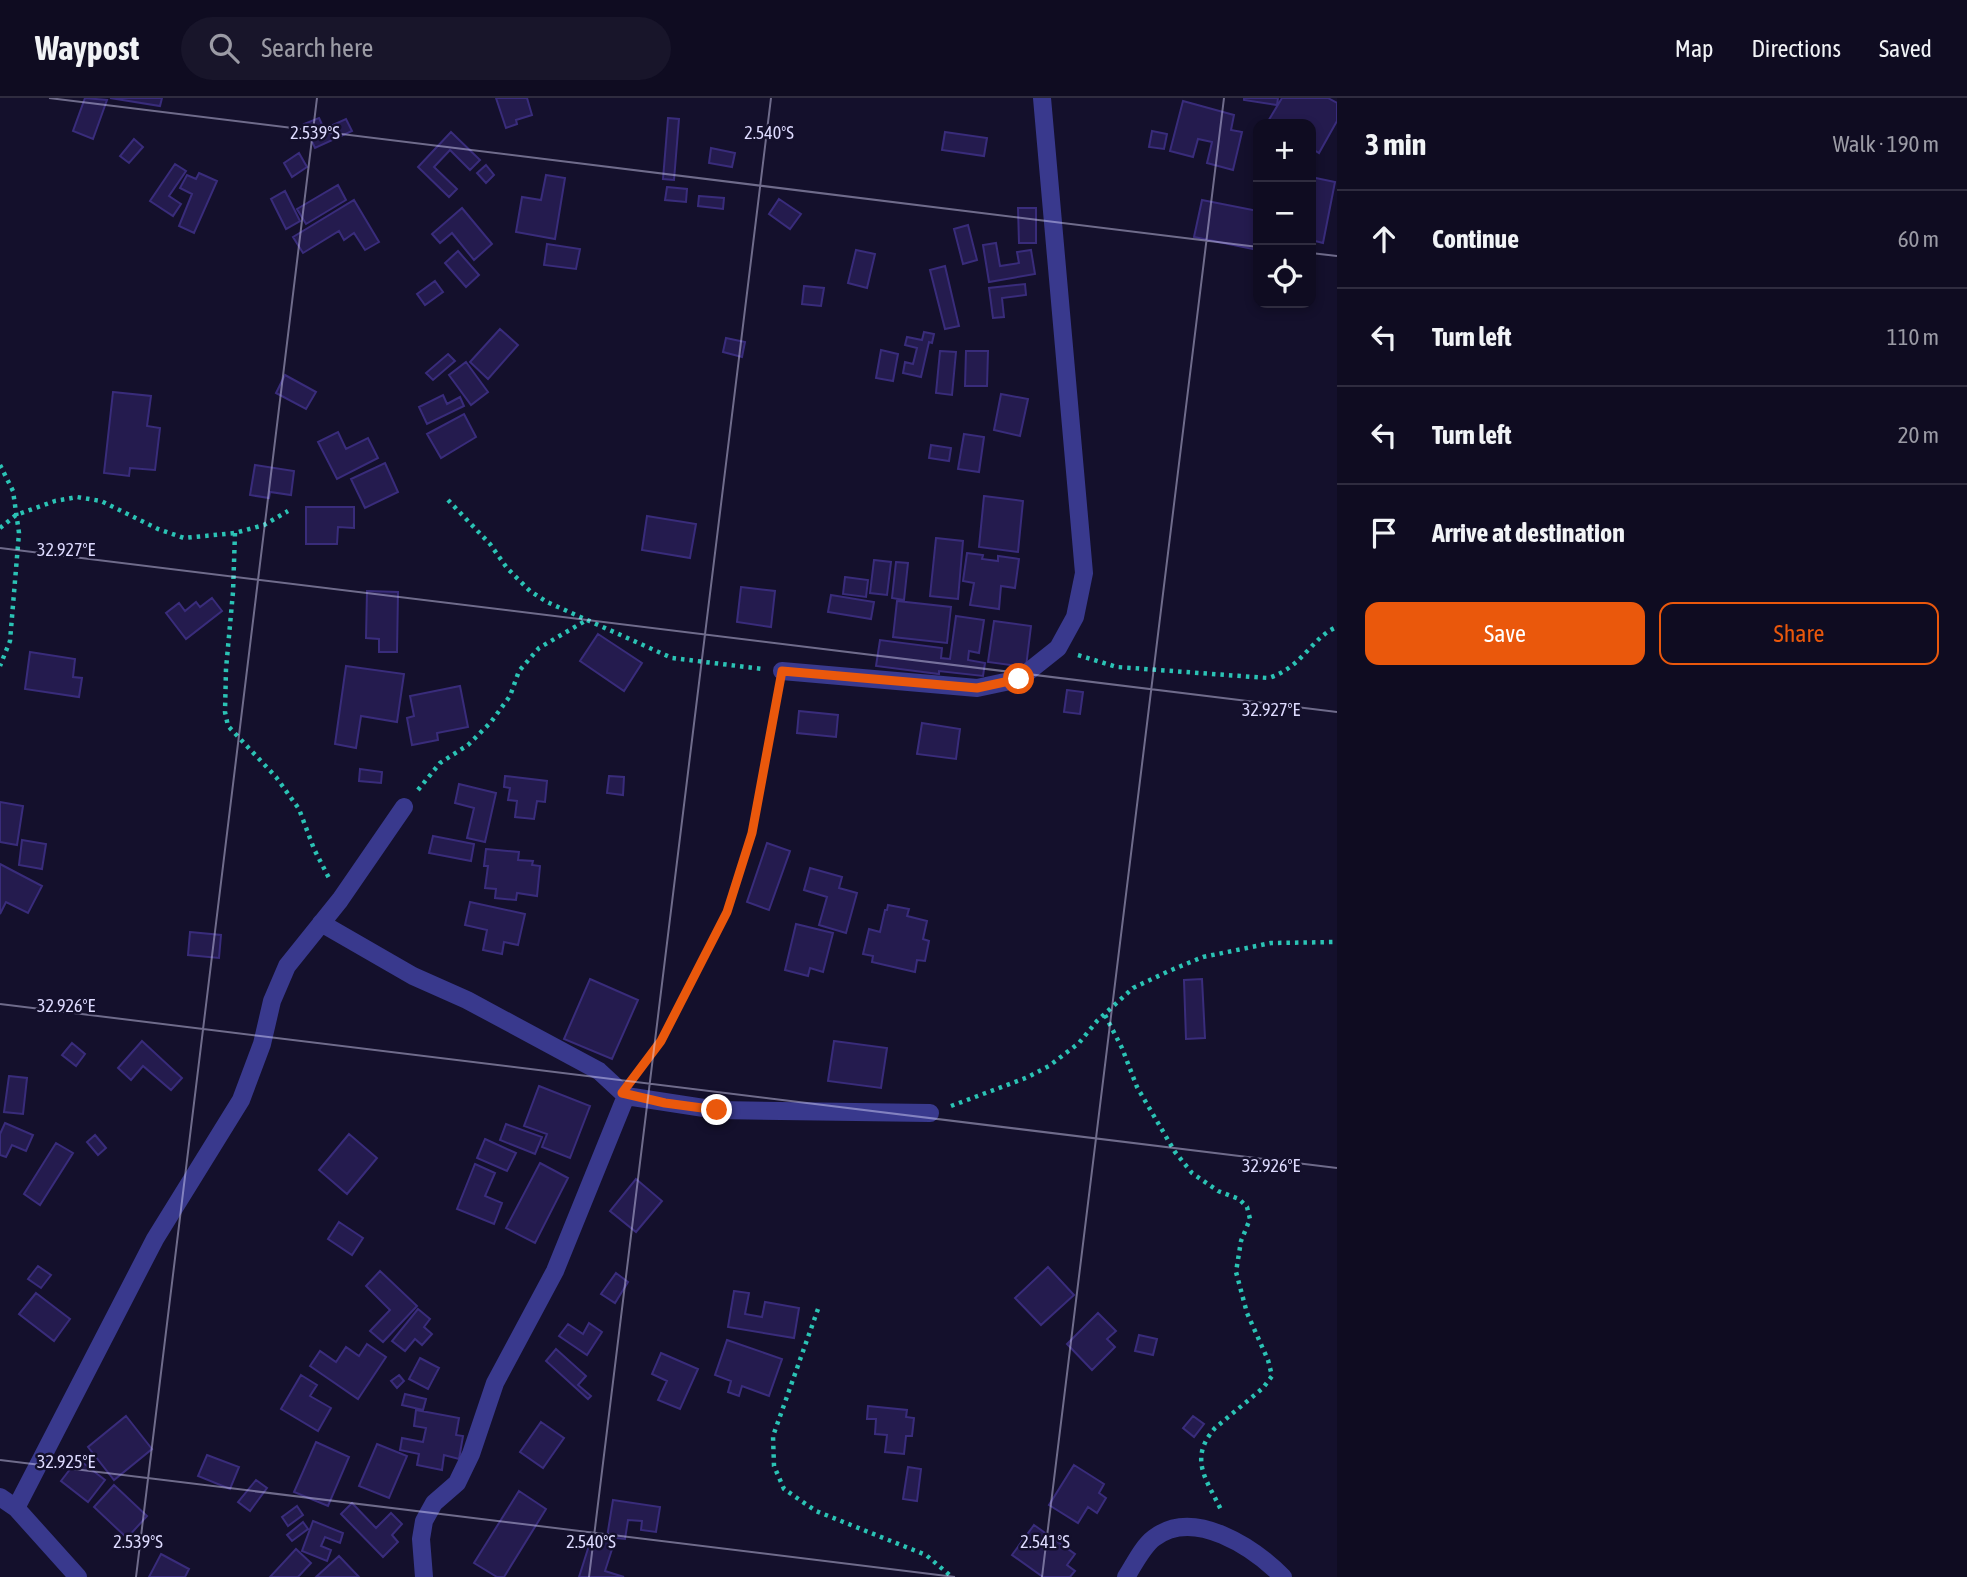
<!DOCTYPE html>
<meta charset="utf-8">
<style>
:root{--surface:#0f0c21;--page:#18152a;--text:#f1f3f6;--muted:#9b9ba5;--line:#2f2c3f;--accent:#ea580c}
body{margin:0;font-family:"Asap Condensed",sans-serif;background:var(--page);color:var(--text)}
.controls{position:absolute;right:21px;top:21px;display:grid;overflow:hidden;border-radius:14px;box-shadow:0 4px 10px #0003}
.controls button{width:63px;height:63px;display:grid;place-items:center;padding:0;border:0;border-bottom:2px solid var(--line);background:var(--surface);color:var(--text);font:35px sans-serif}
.stop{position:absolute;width:21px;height:21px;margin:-16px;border:5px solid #ea580c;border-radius:50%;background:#fff}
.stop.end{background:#ea580c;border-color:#fff;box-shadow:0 2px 7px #0008}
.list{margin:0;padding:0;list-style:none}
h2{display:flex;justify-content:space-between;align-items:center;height:91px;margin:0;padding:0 28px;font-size:30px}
h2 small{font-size:23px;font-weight:400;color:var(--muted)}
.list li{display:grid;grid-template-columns:46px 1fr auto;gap:21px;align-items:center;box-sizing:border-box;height:98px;padding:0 28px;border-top:2px solid var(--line)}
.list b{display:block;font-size:26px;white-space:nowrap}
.list em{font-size:23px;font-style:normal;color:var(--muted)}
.actions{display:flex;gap:14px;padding:21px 28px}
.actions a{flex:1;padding:16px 0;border:2px solid var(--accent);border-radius:14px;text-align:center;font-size:24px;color:var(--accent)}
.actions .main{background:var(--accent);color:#fff}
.icon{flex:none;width:38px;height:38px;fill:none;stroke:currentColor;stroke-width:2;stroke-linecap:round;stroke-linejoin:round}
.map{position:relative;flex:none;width:1337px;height:1479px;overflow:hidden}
header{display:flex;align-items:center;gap:42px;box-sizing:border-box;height:98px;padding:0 35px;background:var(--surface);border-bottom:2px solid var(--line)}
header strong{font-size:33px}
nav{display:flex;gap:38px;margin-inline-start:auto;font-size:24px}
.search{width:490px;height:63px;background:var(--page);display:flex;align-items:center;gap:18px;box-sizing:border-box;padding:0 24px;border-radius:38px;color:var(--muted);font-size:26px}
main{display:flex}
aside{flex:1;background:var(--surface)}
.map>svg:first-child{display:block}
.building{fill:#241b4e;stroke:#392c7b;stroke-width:2}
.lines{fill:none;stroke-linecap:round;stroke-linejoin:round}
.path{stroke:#2bc3b5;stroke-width:4.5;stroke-dasharray:3.5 5;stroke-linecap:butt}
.minor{stroke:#39398d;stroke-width:18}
.route{stroke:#ea580c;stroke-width:9}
.ticks{fill:none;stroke:#dedbff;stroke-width:2;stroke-opacity:0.45}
.ticks-label{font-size:18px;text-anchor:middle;fill:#dedbff;stroke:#14102c;stroke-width:5;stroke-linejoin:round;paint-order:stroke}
</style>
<header>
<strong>Waypost</strong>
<div class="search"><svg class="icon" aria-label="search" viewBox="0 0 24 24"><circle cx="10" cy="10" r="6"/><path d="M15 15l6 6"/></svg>Search here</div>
<nav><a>Map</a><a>Directions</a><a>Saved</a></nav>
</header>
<main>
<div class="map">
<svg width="1337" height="1479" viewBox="0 0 1337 1479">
<rect width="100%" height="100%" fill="#14102c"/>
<path class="building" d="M85 0 107 2 93 41 73 33Z
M110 0H162L160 8Z
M496 0H527L532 17 516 22 517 26 506 30Z
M1244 0H1278L1277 7 1244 2Z
M1282 0H1328L1337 5V23L1319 55 1311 50V26L1267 25Z
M1183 3 1234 17 1231 32 1242 34 1233 72 1207 65 1212 44 1198 41 1193 59 1170 53Z
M319 20 324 31 346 21 352 33 315 50 304 26Z
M668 20 679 21 674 82 663 81Z
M1152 33 1167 36 1164 51 1149 49Z
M451 34 480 62 470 72 450 52 434 69 457 91 449 99 418 69Z
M945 34 987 40 984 58 942 52Z
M134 41 143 49 129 65 120 58Z
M711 50 735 55 732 69 709 65Z
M299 55 307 69 292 79 284 65Z
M175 66 186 73 169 98 181 106 173 118 150 103Z
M486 67 494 77 486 85 477 75Z
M199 75 217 83 194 135 179 128 192 96 180 90 187 77 196 81Z
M546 77 565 80 555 141 516 134 522 99 541 102Z
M1311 79 1335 84 1323 145 1311 142Z
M338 87 346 102 306 126 297 111Z
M667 89 687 91 686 104 665 102Z
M285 93 300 123 286 131 271 101Z
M699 98 724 100 723 111 698 108Z
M779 101 801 116 790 131 769 116Z
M354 102 379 144 365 152 354 135 344 142 339 133 303 155 293 139Z
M1202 102 1258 113V152L1194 139Z
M462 110 492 146 474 162 452 135 440 145 432 136Z
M1018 110H1036V145H1019Z
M968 127 977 162 963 166 954 131Z
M996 145 1000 168 1019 165 1017 154 1031 152 1035 176 989 184 983 147Z
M547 146 580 151 576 171 544 167Z
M856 152 875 156 867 190 848 185Z
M458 153 479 177 466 189 445 165Z
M945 168 959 228 945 231 930 172Z
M435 183 443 194 425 207 417 196Z
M1025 186 1026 197 1002 200 1004 219 993 220 989 190Z
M804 188 824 190 821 208 802 206Z
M500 231 518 247 488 281 470 264Z
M924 234 934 236 932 245 929 244 921 279 903 275 905 264 913 266 917 250 905 247 907 239 922 242Z
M726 240 745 244 742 259 723 254Z
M881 252 898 256 893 283 876 280Z
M940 253 956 254 952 297 936 295Z
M966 253H988L987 288H965Z
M448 256 455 263 433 282 426 275Z
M466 264 488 294 471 307 449 277Z
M285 277 316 294 306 311 276 295Z
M113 294 151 298 147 328 160 330 155 372 130 370 129 378 104 375Z
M1001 296 1028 301 1020 338 994 332Z
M443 297 447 306 460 299 464 308 427 326 419 309Z
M464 316 476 339 441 360 427 336Z
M338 334 346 351 368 340 378 360 337 381 318 344Z
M964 336 984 339 979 374 958 371Z
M931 347 951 350 949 363 929 360Z
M385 365 398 394 365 410 351 381Z
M255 367 294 373 291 397 270 394 269 400 250 397Z
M984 398 1023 403 1018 454 979 449Z
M306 409H354V430L338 429 337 446H306Z
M647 418 696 426 690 460 642 452Z
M936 440 963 443 958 501 930 498Z
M967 455 983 457 982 461 998 463V458L1019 461 1015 490 1001 488 999 511 970 507 974 485 963 483Z
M874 462 891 464 887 497 870 495Z
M896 464 908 465 904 502 892 500Z
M845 479 868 482 866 499 843 496Z
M741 489 775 493 771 529 737 524Z
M367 493 398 494 397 554H379V541L366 540Z
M831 497 874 504 871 521 828 514Z
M212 500 222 513 186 541 166 515 179 505 185 513 196 504 200 509Z
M897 503 951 509 947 545 893 539Z
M956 518 984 522 979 555 969 553 968 562 985 565 983 578 939 573V576L876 568 880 542 942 550 941 560 950 561Z
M994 523 1031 528 1026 569 988 564Z
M598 536 642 565 624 593 580 563Z
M30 554 75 561 73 579 82 580 79 599 25 591Z
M346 568 404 576 397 624 361 618 356 650 335 646Z
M460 588 468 629 437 635 438 642 412 647 407 620 414 618 410 598Z
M1067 592 1083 594 1080 616 1064 614Z
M799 613 838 617 836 639 797 635Z
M922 625 960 631 956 661 917 656Z
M360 671 382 674 381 685 359 683Z
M505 678 547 683 545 704 537 703 534 721 515 719 517 703 508 702 510 690 504 689Z
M609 678 624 679 623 697 607 695Z
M459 686 496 695 485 744 467 740 474 710 455 705Z
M0 704 23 708 17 747 0 744Z
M433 738 474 746 471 763 429 755Z
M22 742 46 746 42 771 19 767Z
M767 745 790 753 769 812 747 804Z
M486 751 519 754 518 762 533 763 532 767 540 768 537 798 517 795 516 802 495 800 496 791 485 790 488 768H484Z
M0 766 42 788 28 815 6 804 0 816Z
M810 770 842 779 839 790 857 795 846 835 819 827 827 799 804 792Z
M470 804 525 816 518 847 504 844 502 856 483 852 487 832 465 827Z
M888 807 909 811 907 818 927 823 923 841 929 843 925 863 917 862 915 874 872 864 873 858 863 856 869 831 880 834 885 812H887Z
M796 826 833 835 823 874 810 870 808 878 785 872Z
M190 834 221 837 219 860 188 857Z
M590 881 638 902 612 961 564 941Z
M1202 881 1205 940 1186 941 1184 882Z
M142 943 182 980 171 992 143 968 131 982 118 970Z
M834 943 887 950 881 990 828 983Z
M72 945 85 956 76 968 62 957Z
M9 978 27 980 23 1016 4 1014Z
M539 988 590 1008 570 1060 542 1049 547 1036 524 1028Z
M5 1025 33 1037 26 1053 12 1047 6 1059 0 1057V1036Z
M506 1026 542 1039 535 1056 500 1042Z
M349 1036 377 1060 347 1096 319 1072Z
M95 1037 106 1050 98 1057 87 1044Z
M485 1041 516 1055 507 1073 477 1060Z
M56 1045 73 1055 40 1107 24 1096Z
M540 1065 568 1080 535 1145 506 1130Z
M475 1066 495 1075 485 1098 502 1105 494 1126 457 1111Z
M636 1081 662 1103 636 1134 610 1113Z
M339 1124 363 1140 352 1157 328 1141Z
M38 1168 51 1177 41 1190 28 1181Z
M1048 1169 1074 1197 1041 1227 1015 1200Z
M380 1173 417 1208 383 1244 370 1233 390 1212 366 1188Z
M616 1175 628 1184 615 1205 601 1196Z
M734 1193 749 1195 745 1216 762 1219 765 1204 799 1210 794 1240 728 1229Z
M36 1195 70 1221 54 1243 19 1216Z
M418 1211 430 1221 424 1229 432 1236 422 1247 415 1241 405 1253 392 1243Z
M1098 1215 1116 1233 1107 1241 1115 1249 1092 1272 1067 1246Z
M589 1225 602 1234 587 1257 559 1238 568 1226 583 1236Z
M1139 1237 1157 1241 1153 1257 1135 1253Z
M727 1242 782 1261 769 1298 742 1288 739 1298 728 1294 731 1283 715 1277Z
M367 1246 386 1259 358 1301 310 1268 320 1253 336 1264 346 1249 359 1258Z
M556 1251 586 1278 578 1287 591 1298 588 1301 546 1263Z
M661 1255 698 1271 680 1311 658 1302 667 1283 652 1276Z
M420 1260 439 1270 428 1291 409 1281Z
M301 1277 317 1287 310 1298 331 1310 318 1333 281 1311Z
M399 1277 404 1283 397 1290 391 1283Z
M405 1296 426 1301 423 1312 402 1307Z
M868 1308 907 1312 906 1319 914 1320 912 1338H906L904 1356 885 1354 887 1337 875 1336 876 1321H867Z
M416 1312 459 1320 456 1337 463 1338 459 1361 444 1357 442 1372 417 1367 419 1356 400 1352 402 1340 423 1344 426 1330 414 1328Z
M126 1318 152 1351 114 1382 88 1349Z
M1193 1318 1204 1326 1194 1339 1183 1330Z
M541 1324 564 1340 543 1370 520 1354Z
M316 1344 349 1359 328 1408 294 1394Z
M377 1346 407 1358 389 1400 359 1388Z
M207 1357 239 1369 230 1391 198 1378Z
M78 1361 105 1382 88 1404 61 1383Z
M1074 1367 1104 1386 1099 1395 1106 1400 1097 1415 1088 1409 1078 1425 1049 1407Z
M908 1369 921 1371 917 1403 903 1401Z
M256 1382 267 1390 250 1413 238 1404Z
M114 1387 147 1418 127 1440 94 1409Z
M519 1393 546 1411 504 1479H497L474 1465Z
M613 1402 660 1409 656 1434 641 1432 642 1423 628 1422 625 1441 607 1439Z
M352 1405 376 1430 391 1415 402 1426 392 1437 398 1444 383 1459 341 1416Z
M297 1408 303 1417 288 1428 282 1419Z
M313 1423 343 1435 340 1445 325 1439 321 1448 331 1452 327 1463 302 1453Z
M303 1424 308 1431 292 1443 287 1437Z
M1034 1427 1075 1456 1067 1467 1075 1473 1070 1479H1043L1012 1457Z
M592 1438 614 1445 605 1473 624 1479H579Z
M296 1451 311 1465 298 1479H270Z
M161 1456 189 1471 185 1479H149Z
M339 1458 359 1479H316Z"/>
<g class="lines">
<path class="path" d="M0 367 13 393 19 435 10 543 0 568
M448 402 490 446 507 470 530 493 547 504 672 560 763 571
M0 430 16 417 55 403 77 399 101 403 158 431 184 440 235 435 264 427 288 413
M235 435 233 494 226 571 225 614 228 628 276 679 299 711 314 751 330 782
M1078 557 1117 569 1268 580C1301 571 1313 538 1337 529
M418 692 440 665 468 647 491 624 510 598 519 573 539 550 585 523
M1105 917 1122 950 1137 989 1175 1054 1192 1075 1218 1093 1239 1101 1247 1109 1250 1121 1241 1143 1236 1174 1247 1215 1268 1262 1272 1278 1263 1290 1215 1330C1187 1362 1208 1383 1222 1414
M635 978 661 943 727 814 752 735 778 594
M951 1008 1028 979 1049 968 1079 945 1097 923 1133 890 1169 873 1203 859 1271 845 1337 844
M818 1211 773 1338 774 1368 784 1391 816 1413 926 1457 952 1479"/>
<path class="minor" d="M782 573 977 590 1019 581 1058 550 1075 519 1084 475 1042 0
M321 825 413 878 467 902 599 973 626 998 717 1012 930 1015
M0 1399 16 1410 78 1479
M16 1410 155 1141 241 1002 262 946 272 903 287 868 340 802 404 709
M424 1479 421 1441 424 1423 434 1405 457 1385 471 1356 495 1285 555 1173 626 998
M1126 1479C1134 1467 1142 1449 1154 1440 1194 1409 1254 1450 1283 1479"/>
</g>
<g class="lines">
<path class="route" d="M717 1012 665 1005 622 995 661 943 727 814 752 735 782 573 977 590 1019 581"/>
</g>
<path class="ticks" d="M49 0 1258 149M1311 155 1337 158M0 450 1337 614M0 906 1337 1070M0 1362 955 1479M136 1479 317 0M589 1479 771 0M1042 1479 1224 0"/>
<g class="ticks-label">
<text x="315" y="41">2.539°S</text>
<text x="769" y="41">2.540°S</text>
<text x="66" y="458">32.927°E</text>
<text x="1271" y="618">32.927°E</text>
<text x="66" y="914">32.926°E</text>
<text x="1271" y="1074">32.926°E</text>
<text x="66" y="1370">32.925°E</text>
<text x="138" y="1450">2.539°S</text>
<text x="591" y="1450">2.540°S</text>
<text x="1045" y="1450">2.541°S</text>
</g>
</svg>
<div class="controls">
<button>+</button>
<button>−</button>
<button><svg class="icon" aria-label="locate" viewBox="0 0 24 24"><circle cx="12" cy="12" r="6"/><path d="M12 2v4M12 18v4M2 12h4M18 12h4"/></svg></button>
</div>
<div class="stop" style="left:1019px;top:581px"></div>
<div class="stop end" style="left:717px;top:1012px"></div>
</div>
<aside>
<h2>3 min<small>Walk · 190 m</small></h2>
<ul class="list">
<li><svg class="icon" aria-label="ahead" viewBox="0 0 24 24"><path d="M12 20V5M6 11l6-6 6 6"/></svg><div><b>Continue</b></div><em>60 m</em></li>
<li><svg class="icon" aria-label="left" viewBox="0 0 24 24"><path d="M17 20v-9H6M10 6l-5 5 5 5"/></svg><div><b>Turn left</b></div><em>110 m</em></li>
<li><svg class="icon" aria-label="left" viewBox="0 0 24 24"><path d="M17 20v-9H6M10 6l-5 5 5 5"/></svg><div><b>Turn left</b></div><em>20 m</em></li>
<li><svg class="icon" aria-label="arrive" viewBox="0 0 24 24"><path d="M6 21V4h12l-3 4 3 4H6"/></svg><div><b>Arrive at destination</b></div></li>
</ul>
<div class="actions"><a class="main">Save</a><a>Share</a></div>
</aside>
</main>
